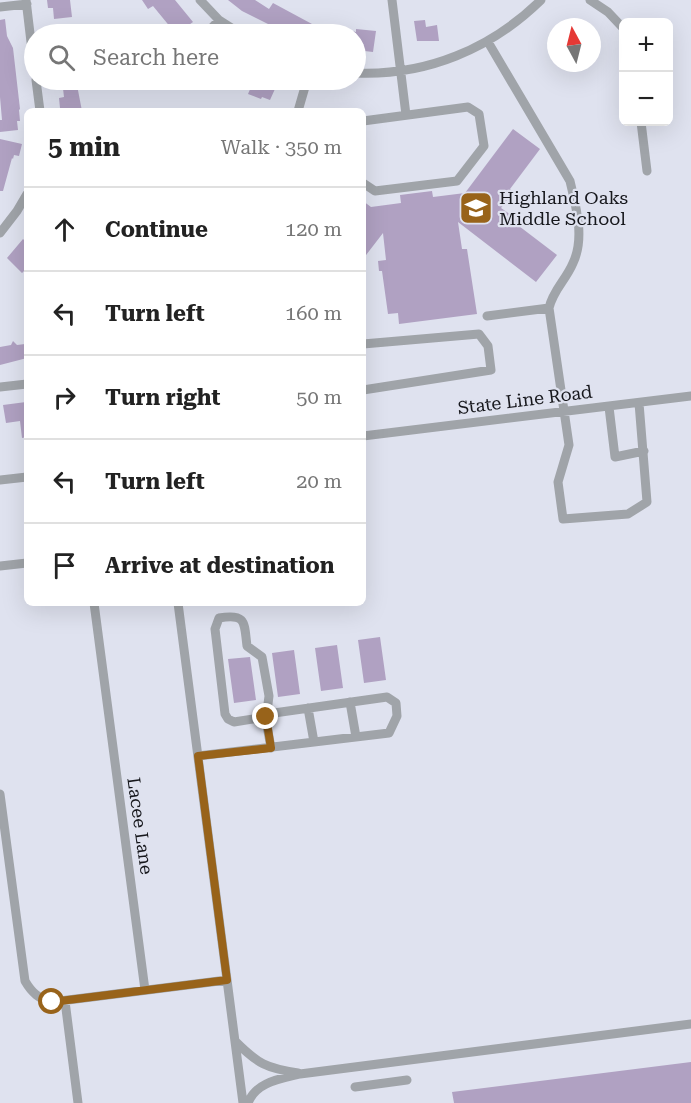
<!DOCTYPE html>
<meta charset="utf-8">
<style>
:root{--surface:#fff;--page:#f6f6f6;--text:#222;--muted:#767676;--line:#e0e0e0}
body{margin:0;font-family:"Roboto Serif",serif;background:var(--page);color:var(--text)}
.controls{position:absolute;right:18px;top:18px;display:grid;overflow:hidden;border-radius:9px;box-shadow:0 6px 24px #0002}
.controls button{width:54px;height:54px;display:grid;place-items:center;padding:0;border:0;border-bottom:2px solid var(--line);background:var(--surface);color:var(--text);font:30px sans-serif}
.compass{position:absolute;left:547px;top:18px;width:54px;height:54px;border-radius:50%;background:var(--surface);box-shadow:0 6px 24px #0002;rotate:353deg}
.stop{position:absolute;width:18px;height:18px;margin:-14px;border:4px solid #98631a;border-radius:50%;background:#fff}
.stop.end{background:#98631a;border-color:#fff;box-shadow:0 2px 6px #0008}
.list{margin:0;padding:0;list-style:none}
h2{display:flex;justify-content:space-between;align-items:center;height:78px;margin:0;padding:0 24px;font-size:26px}
h2 small{font-size:20px;font-weight:400;color:var(--muted)}
.list li{display:grid;grid-template-columns:39px 1fr auto;gap:18px;align-items:center;box-sizing:border-box;height:84px;padding:0 24px;border-top:2px solid var(--line)}
.list b{display:block;font-size:22px;white-space:nowrap}
.list em{font-size:20px;font-style:normal;color:var(--muted)}
.icon{flex:none;width:33px;height:33px;fill:none;stroke:currentColor;stroke-width:2;stroke-linecap:round;stroke-linejoin:round}
.map{position:relative;flex:none;width:691px;height:1103px;overflow:hidden}
.search{position:absolute;background:var(--surface);box-shadow:0 6px 24px #0002;left:24px;top:24px;width:342px;height:66px;display:flex;align-items:center;gap:15px;box-sizing:border-box;padding:0 21px;border-radius:33px;color:var(--muted);font-size:22px}
.panel{position:absolute;background:var(--surface);box-shadow:0 6px 24px #0002;left:24px;top:108px;width:342px;height:498px;border-radius:9px}
.map>svg:first-child{display:block}
.building{fill:#b0a1c2}
.lines{fill:none;stroke-linecap:round;stroke-linejoin:round}
.minor{stroke:#a0a4a9;stroke-width:9}
.route{stroke:#98631a;stroke-width:8}
.labels{text-anchor:middle;stroke-width:4.5;stroke-linejoin:round;paint-order:stroke}
.poi-label{font-size:18px;fill:#16171c;stroke:#dfe2ef;text-anchor:start}
.street-label{font-size:18px;fill:#16171c;stroke:#dfe2ef}
</style>
<div class="map">
<svg width="691" height="1103" viewBox="0 0 691 1103">
<rect width="100%" height="100%" fill="#dfe2ef"/>
<path class="building" d="M47 0H70L72 17 54 19 53 8H48Z
M142 0H175L193 22 176 34 153 6 148 9Z
M228 0H255L269 9 273 3 312 24 311 27 328 32 330 25 356 32V29L376 31 373 52 356 50V33L283 34 284 32 242 11Z
M5 19 7 36 13 48 20 109 19 110 20 121H17L18 130 0 132V120H2L0 97V20Z
M425 20 426 27 437 25 439 41H417L414 21Z
M62 80H76L82 111H64V108H60L59 98 64 97Z
M254 80H279L270 100 262 97 261 99 248 94Z
M513 129 540 149 510 189 513 192 501 208 518 220 515 223 557 255 536 282 458 222 462 249H467L477 314 399 324 398 313 388 314 382 271H379L378 261 386 260 383 233 363 259V201L371 207 401 203 400 195 432 191 433 197 465 193Z
M0 139 22 144 19 156 14 155 13 159 12 158 3 191H0Z
M23 239 27 243V268L22 273 7 258Z
M13 341 17 345 25 344 27 358 0 365V347L11 345Z
M26 402 27 437 22 438 20 421 6 423 3 405Z
M380 637 386 680 364 683 358 640Z
M337 645 343 688 321 691 315 648Z
M294 650 300 694 278 697 272 653Z
M250 657 256 700 234 703 228 659Z
M691 1062V1103H454L452 1092Z"/>
<g class="lines">
<path class="minor" d="M26 0 34 67
M200 0 219 20 241 34
M392 0 406 115
M590 0 608 12 624 29
M0 7 27 4
M206 34 219 20
M488 42 570 181C576 207 585 238 573 263 566 280 553 290 549 308L569 445 558 482 563 519 628 514 647 502 639 403
M356 73C426 76 491 49 541 0
M36 80 40 111
M163 85 167 80
M298 111 307 80
M363 121 468 107 479 114 484 146 457 181 375 191 363 183
M641 122 647 171
M0 233 17 211 27 194
M487 316 549 308
M363 344 479 334 488 346 491 370 363 390
M0 387 27 384
M609 407 615 457 644 451
M363 436 691 396
M0 480 27 477
M0 566 27 563
M94 603 145 990
M178 603 243 1103
M350 702 356 737
M308 708 314 742
M266 717 234 722 228 719 225 714 215 629 219 618C247 613 244 623 247 646L262 657 269 696 266 720 271 748
M198 756 389 733 397 716 396 703 387 697 267 714
M0 794 25 981C32 993 39 999 52 1002L227 980
M65 1001 78 1103
M235 1041C258 1064 266 1068 298 1073
M355 1087 407 1080
M248 1103C256 1082 280 1079 300 1074L691 1024"/>
</g>
<g class="lines">
<path class="route" d="M52 1002 227 980 198 756 271 748 266 717"/>
</g>
<defs>
<symbol id="school-square" viewBox="-11 -11 22 22"><rect x="-9" y="-9" width="18" height="18" rx="4" fill="#98631a" stroke="#dfe2ef"/><path d="M0-5L7-2L0 1L-7-2ZM-4 1L0 2.5L4 1V4Q0 6-4 4Z" fill="#fff"/></symbol>
</defs>
<g fill-rule="evenodd">
<use href="#school-square" x="457" y="189" width="38" height="38"/>
</g>
<g class="labels">
<g class="poi-label">
<text x="499" y="204">Highland Oaks<tspan x="499" dy="21">Middle School</tspan></text>
</g>
<g class="street-label">
<text transform="translate(525 400) rotate(-7)" y="6">State Line Road</text>
<text transform="translate(140 826) rotate(82)" y="6">Lacee Lane</text>
</g>
</g>
</svg>
<div class="controls">
<button>+</button>
<button>−</button>
</div>
<svg class="compass" viewBox="-18 -18 36 36"><path d="M0-13l5 13h-10z" fill="#e53935"/><path d="M0 13l5-13h-10z" fill="#767676"/></svg>
<div class="stop" style="left:52px;top:1002px"></div>
<div class="stop end" style="left:266px;top:717px"></div>
<div class="search"><svg class="icon" aria-label="search" viewBox="0 0 24 24"><circle cx="10" cy="10" r="6"/><path d="M15 15l6 6"/></svg>Search here</div>
<section class="panel">
<h2>5 min<small>Walk · 350 m</small></h2>
<ul class="list">
<li><svg class="icon" aria-label="ahead" viewBox="0 0 24 24"><path d="M12 20V5M6 11l6-6 6 6"/></svg><div><b>Continue</b></div><em>120 m</em></li>
<li><svg class="icon" aria-label="left" viewBox="0 0 24 24"><path d="M17 20v-9H6M10 6l-5 5 5 5"/></svg><div><b>Turn left</b></div><em>160 m</em></li>
<li><svg class="icon" aria-label="right" viewBox="0 0 24 24"><path d="M7 20v-9h11M14 6l5 5-5 5"/></svg><div><b>Turn right</b></div><em>50 m</em></li>
<li><svg class="icon" aria-label="left" viewBox="0 0 24 24"><path d="M17 20v-9H6M10 6l-5 5 5 5"/></svg><div><b>Turn left</b></div><em>20 m</em></li>
<li><svg class="icon" aria-label="arrive" viewBox="0 0 24 24"><path d="M6 21V4h12l-3 4 3 4H6"/></svg><div><b>Arrive at destination</b></div></li>
</ul>
</section>
</div>
